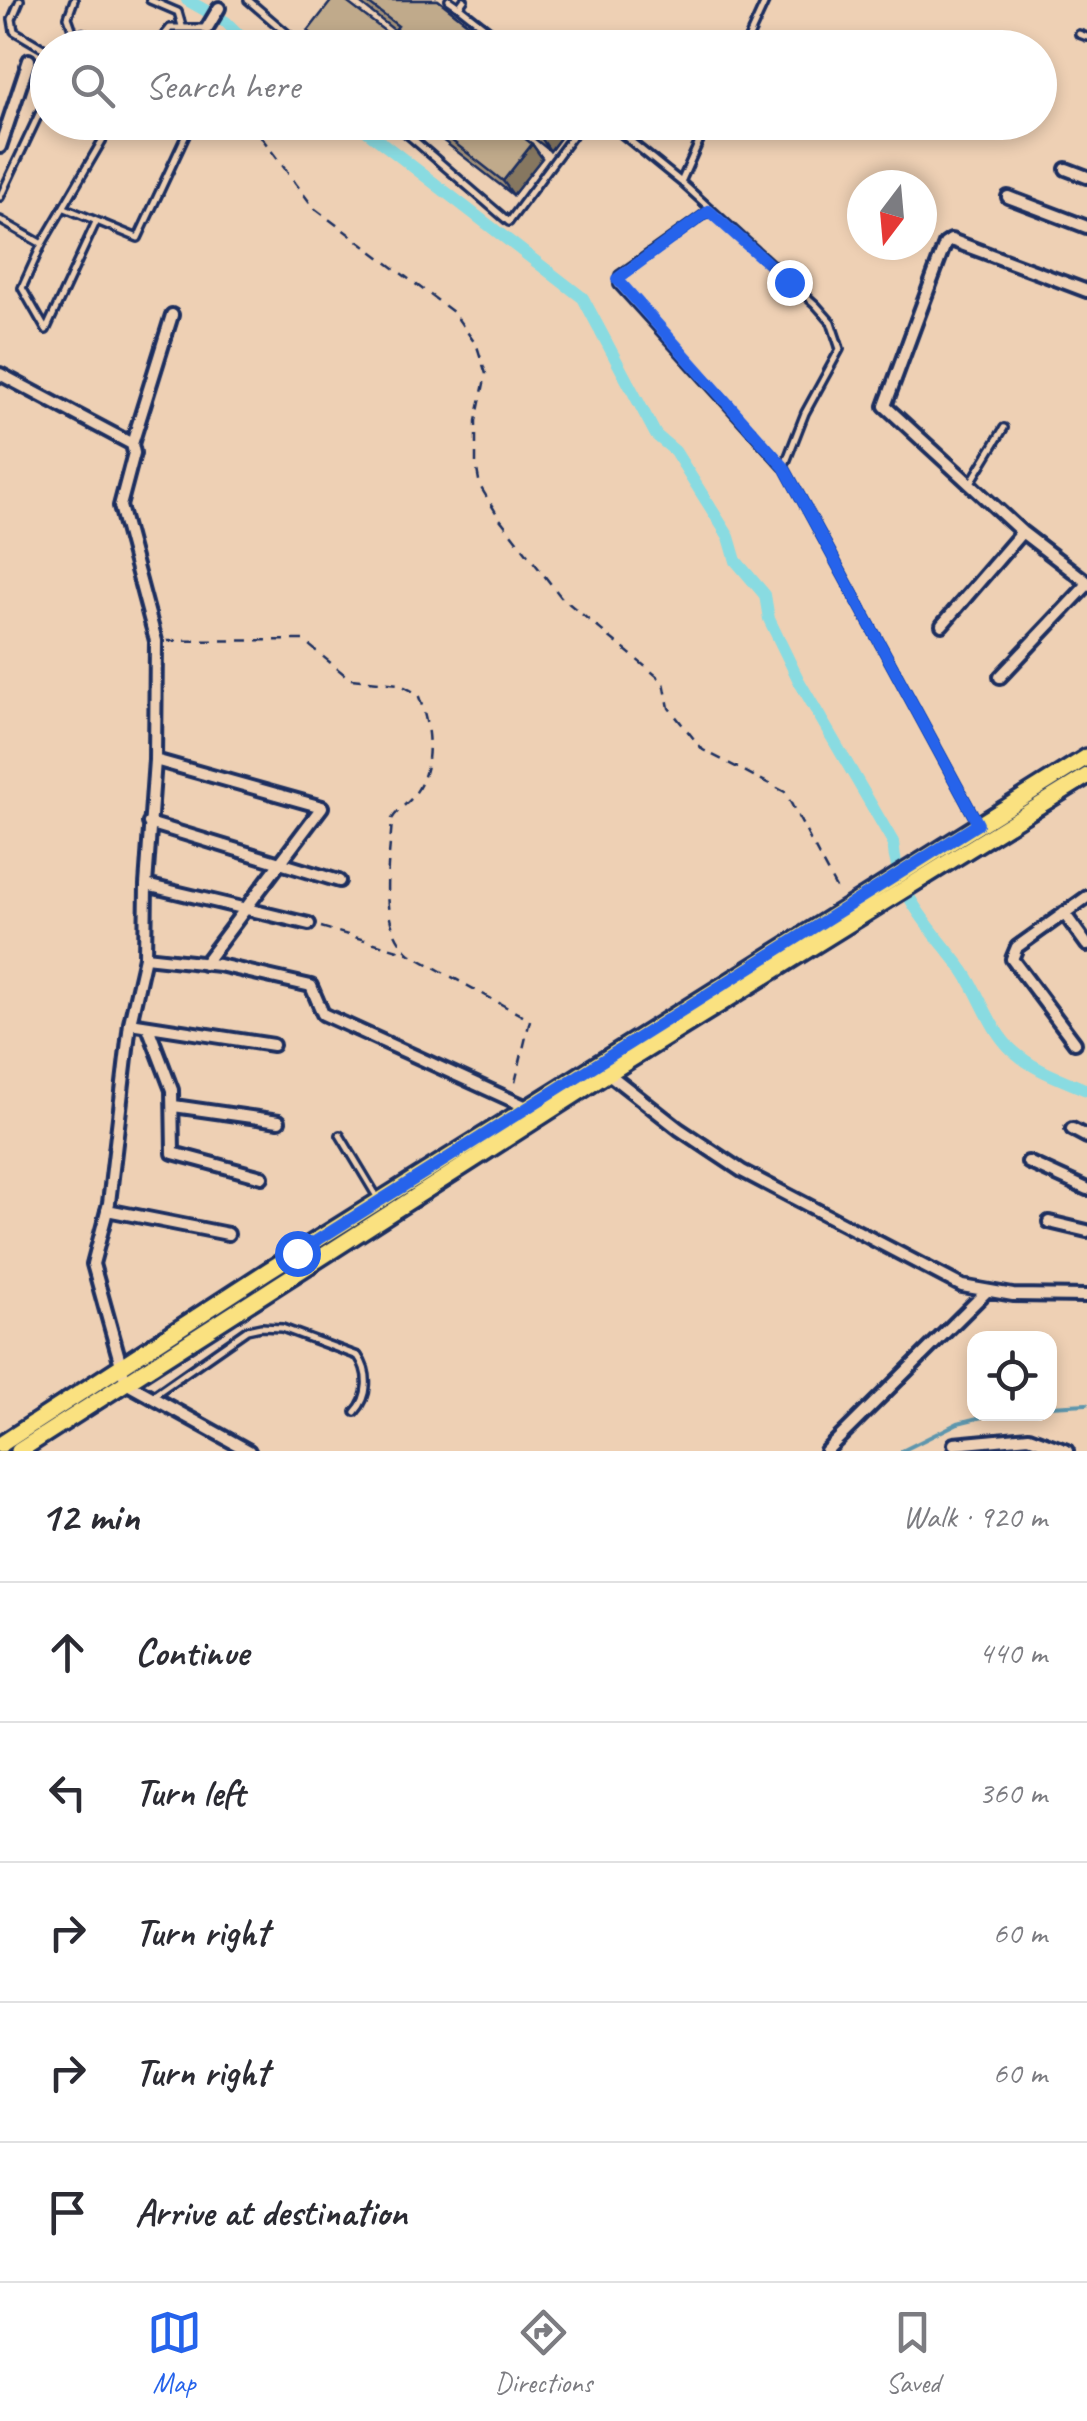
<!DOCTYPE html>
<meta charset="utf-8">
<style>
:root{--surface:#fff;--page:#f2f2f3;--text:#2b2b33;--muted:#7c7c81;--line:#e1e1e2;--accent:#2563eb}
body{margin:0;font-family:Caveat,sans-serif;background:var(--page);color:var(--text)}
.controls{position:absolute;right:30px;bottom:30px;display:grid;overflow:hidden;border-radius:20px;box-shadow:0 5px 15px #0003}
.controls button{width:90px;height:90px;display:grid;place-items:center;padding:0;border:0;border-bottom:2px solid var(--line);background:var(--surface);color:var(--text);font:50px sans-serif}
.compass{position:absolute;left:847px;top:170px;width:90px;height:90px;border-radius:50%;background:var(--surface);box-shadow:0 5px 15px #0003;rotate:196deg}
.stop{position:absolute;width:30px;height:30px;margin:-22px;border:8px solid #2563eb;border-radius:50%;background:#fff}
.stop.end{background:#2563eb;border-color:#fff;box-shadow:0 2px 10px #0008}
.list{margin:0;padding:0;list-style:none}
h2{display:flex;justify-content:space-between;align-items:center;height:130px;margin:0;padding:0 40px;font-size:42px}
h2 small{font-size:32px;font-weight:400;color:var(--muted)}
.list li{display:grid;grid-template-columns:65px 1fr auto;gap:30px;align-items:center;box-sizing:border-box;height:140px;padding:0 40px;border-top:2px solid var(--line)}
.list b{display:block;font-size:38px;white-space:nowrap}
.list em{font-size:32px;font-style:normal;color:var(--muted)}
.icon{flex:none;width:55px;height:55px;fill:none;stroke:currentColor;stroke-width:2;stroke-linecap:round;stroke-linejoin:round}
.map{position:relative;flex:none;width:1087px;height:1451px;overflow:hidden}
.search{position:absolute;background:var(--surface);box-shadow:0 5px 15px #0003;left:30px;right:30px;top:30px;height:110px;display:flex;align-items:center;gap:25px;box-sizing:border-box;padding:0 35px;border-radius:55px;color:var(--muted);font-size:38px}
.sheet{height:830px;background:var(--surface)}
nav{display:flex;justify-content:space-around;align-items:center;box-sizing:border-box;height:140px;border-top:2px solid var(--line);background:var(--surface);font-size:28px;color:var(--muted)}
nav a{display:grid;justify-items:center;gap:5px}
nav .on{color:var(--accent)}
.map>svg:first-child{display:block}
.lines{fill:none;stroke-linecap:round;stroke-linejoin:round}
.stream{stroke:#5d96ad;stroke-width:4}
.canal{stroke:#89dbe1;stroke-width:12}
.lane-casing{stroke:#1b2f5e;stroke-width:12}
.street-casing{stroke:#1b2f5e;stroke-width:18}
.primary-casing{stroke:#1b2f5e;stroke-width:22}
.path{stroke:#1b2f5e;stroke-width:2.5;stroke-dasharray:10 8;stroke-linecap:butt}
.lane{stroke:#eed0b4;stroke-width:5}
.street{stroke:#eed0b4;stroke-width:10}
.primary{stroke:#fae180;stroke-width:15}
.wall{fill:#a59278;stroke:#1b2f5e;stroke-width:2.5}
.shaded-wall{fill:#867761;stroke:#1b2f5e;stroke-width:2.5}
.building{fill:#c0aa8b;stroke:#1b2f5e;stroke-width:2.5}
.route{stroke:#2563eb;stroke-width:12}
</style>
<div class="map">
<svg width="1087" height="1451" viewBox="0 0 1087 1451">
<rect width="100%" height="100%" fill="#eed0b4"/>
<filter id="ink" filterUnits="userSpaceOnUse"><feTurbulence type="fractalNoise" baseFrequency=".01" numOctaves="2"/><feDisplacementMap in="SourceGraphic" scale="20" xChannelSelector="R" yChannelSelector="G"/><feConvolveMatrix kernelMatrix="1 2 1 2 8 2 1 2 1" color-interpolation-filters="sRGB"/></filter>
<g filter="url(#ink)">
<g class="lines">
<path class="stream" d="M1050 1406 1087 1404
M902 1451 958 1423 994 1414"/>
<path class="canal" d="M187 0 226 22 252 48
M355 122 583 298 656 435 675 451 729 537 736 561 765 595 769 619 799 681 893 842C896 896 933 930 963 970 980 994 990 1030 1012 1050 1035 1071 1059 1078 1087 1090"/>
<defs>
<path id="lane" d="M20 0 12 19 14 31 48 51
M74 0 68 17 75 37
M150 0 178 12 182 26
M248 0 304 48
M449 0 459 7
M464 0 459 7 511 48
M1079 34 1087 37
M70 48 83 33 113 48
M154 48 170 28H207
M744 48 766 0
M393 122 509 222 583 122
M607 122 681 182
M708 122 681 182 816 305 831 322 840 349 805 413 784 467 978 824
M0 197 48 95
M65 208 138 238 192 122
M709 211 619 275 618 285 783 467
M0 220 42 244 113 122
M42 244 22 288 46 330 96 222
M970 484 1004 428
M340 1135 379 1200
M154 1395 247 1330 261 1327 282 1328 358 1356C370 1373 369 1397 355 1412"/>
<path id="street" d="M207 28 219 8
M0 147 29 60
M1066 169 1087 177
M1008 197 1087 227
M1087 291 951 240 945 244 885 406 1022 532 1087 582
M0 374 132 444
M942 625 1022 532
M1000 677 1087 585
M155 760 156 641 120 506 134 453 132 444 172 315
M149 823 339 881
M146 885 155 760 322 807 204 964
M1064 913 1087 945
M145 957 219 965 311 986 323 1014 531 1109
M130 1023 145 957 146 885 309 924
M148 1027 172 1090 173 1153 262 1177
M1075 1043 1012 959 1017 947 1087 897
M605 1071 679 1129 742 1171 962 1286 1013 1295 1087 1296
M174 1106 279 1121
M1072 1129 1087 1137
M1028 1162 1087 1189
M107 1210 228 1234
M1049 1222 1087 1231
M954 1444 1029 1437 1067 1451
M249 1451 126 1383 93 1264 109 1203 130 1023 273 1045
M826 1451 986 1292"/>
<path id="primary" d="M0 1445 269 1270 1087 757
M19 1451 607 1074 1087 776"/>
</defs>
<use href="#lane" class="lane-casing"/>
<use href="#street" class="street-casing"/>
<use href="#primary" class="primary-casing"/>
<path class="path" d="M214 34 224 48
M250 122 314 208 453 312 477 346 486 374 476 421V464L480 486 500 519 561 597 664 682 669 708 703 750 785 792 839 894
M167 641 303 640 350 679 399 684 418 694C430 726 436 765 414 795 408 804 398 809 392 819 390 862 375 923 410 954L530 1020 514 1087
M321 927 408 953"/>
<use href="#lane" class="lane"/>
<use href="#street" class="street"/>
<use href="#primary" class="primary"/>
</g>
<path class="wall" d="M356 0H438L499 48H321L318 45 308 31 390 35 394 30Z
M409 122H504L532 144 542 158 513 195 432 132 428 137Z
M514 122H572L550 151Z"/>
<path class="shaded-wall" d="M425 122 432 132 428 137 418 123Z
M551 122H572L550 151 540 136Z
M532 144 542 158 513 195 503 181Z"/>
<path class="building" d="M332 0H344L390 35 398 26 364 0H438L499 48H330L308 31Z
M428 122H504L532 144 503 181Z
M522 122H551L540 136Z"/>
</g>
<g class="lines" filter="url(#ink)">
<path class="route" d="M297 1253 978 824 784 467 617 279 709 211 789 282"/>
</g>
</svg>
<div class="controls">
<button><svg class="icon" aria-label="locate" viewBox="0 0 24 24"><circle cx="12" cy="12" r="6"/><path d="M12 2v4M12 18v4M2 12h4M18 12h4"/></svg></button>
</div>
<svg class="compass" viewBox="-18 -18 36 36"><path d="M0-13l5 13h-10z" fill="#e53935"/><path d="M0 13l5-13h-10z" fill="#7c7c81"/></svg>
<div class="stop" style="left:297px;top:1253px"></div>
<div class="stop end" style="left:789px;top:282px"></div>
<div class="search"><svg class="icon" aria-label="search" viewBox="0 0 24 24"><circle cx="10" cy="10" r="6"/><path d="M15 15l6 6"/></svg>Search here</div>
</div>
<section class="sheet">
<h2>12 min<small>Walk · 920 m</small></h2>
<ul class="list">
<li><svg class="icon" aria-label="ahead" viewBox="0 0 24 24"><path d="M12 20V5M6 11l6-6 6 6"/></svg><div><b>Continue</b></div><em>440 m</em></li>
<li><svg class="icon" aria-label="left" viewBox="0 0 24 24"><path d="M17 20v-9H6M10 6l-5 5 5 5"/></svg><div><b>Turn left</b></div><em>360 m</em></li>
<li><svg class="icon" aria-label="right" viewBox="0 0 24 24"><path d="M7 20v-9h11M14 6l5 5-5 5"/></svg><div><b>Turn right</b></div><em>60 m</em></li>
<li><svg class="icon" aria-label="right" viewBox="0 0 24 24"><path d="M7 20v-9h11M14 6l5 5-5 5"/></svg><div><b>Turn right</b></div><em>60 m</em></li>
<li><svg class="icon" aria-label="arrive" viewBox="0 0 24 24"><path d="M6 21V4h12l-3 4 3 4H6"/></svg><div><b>Arrive at destination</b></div></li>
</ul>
</section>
<nav>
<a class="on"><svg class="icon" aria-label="map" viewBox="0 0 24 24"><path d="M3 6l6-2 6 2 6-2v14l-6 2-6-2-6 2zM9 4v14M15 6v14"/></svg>Map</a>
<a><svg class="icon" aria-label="directions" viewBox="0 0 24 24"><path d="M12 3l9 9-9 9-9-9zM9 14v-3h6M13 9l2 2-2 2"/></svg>Directions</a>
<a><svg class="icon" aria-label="saved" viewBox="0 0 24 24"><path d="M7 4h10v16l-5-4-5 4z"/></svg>Saved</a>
</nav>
